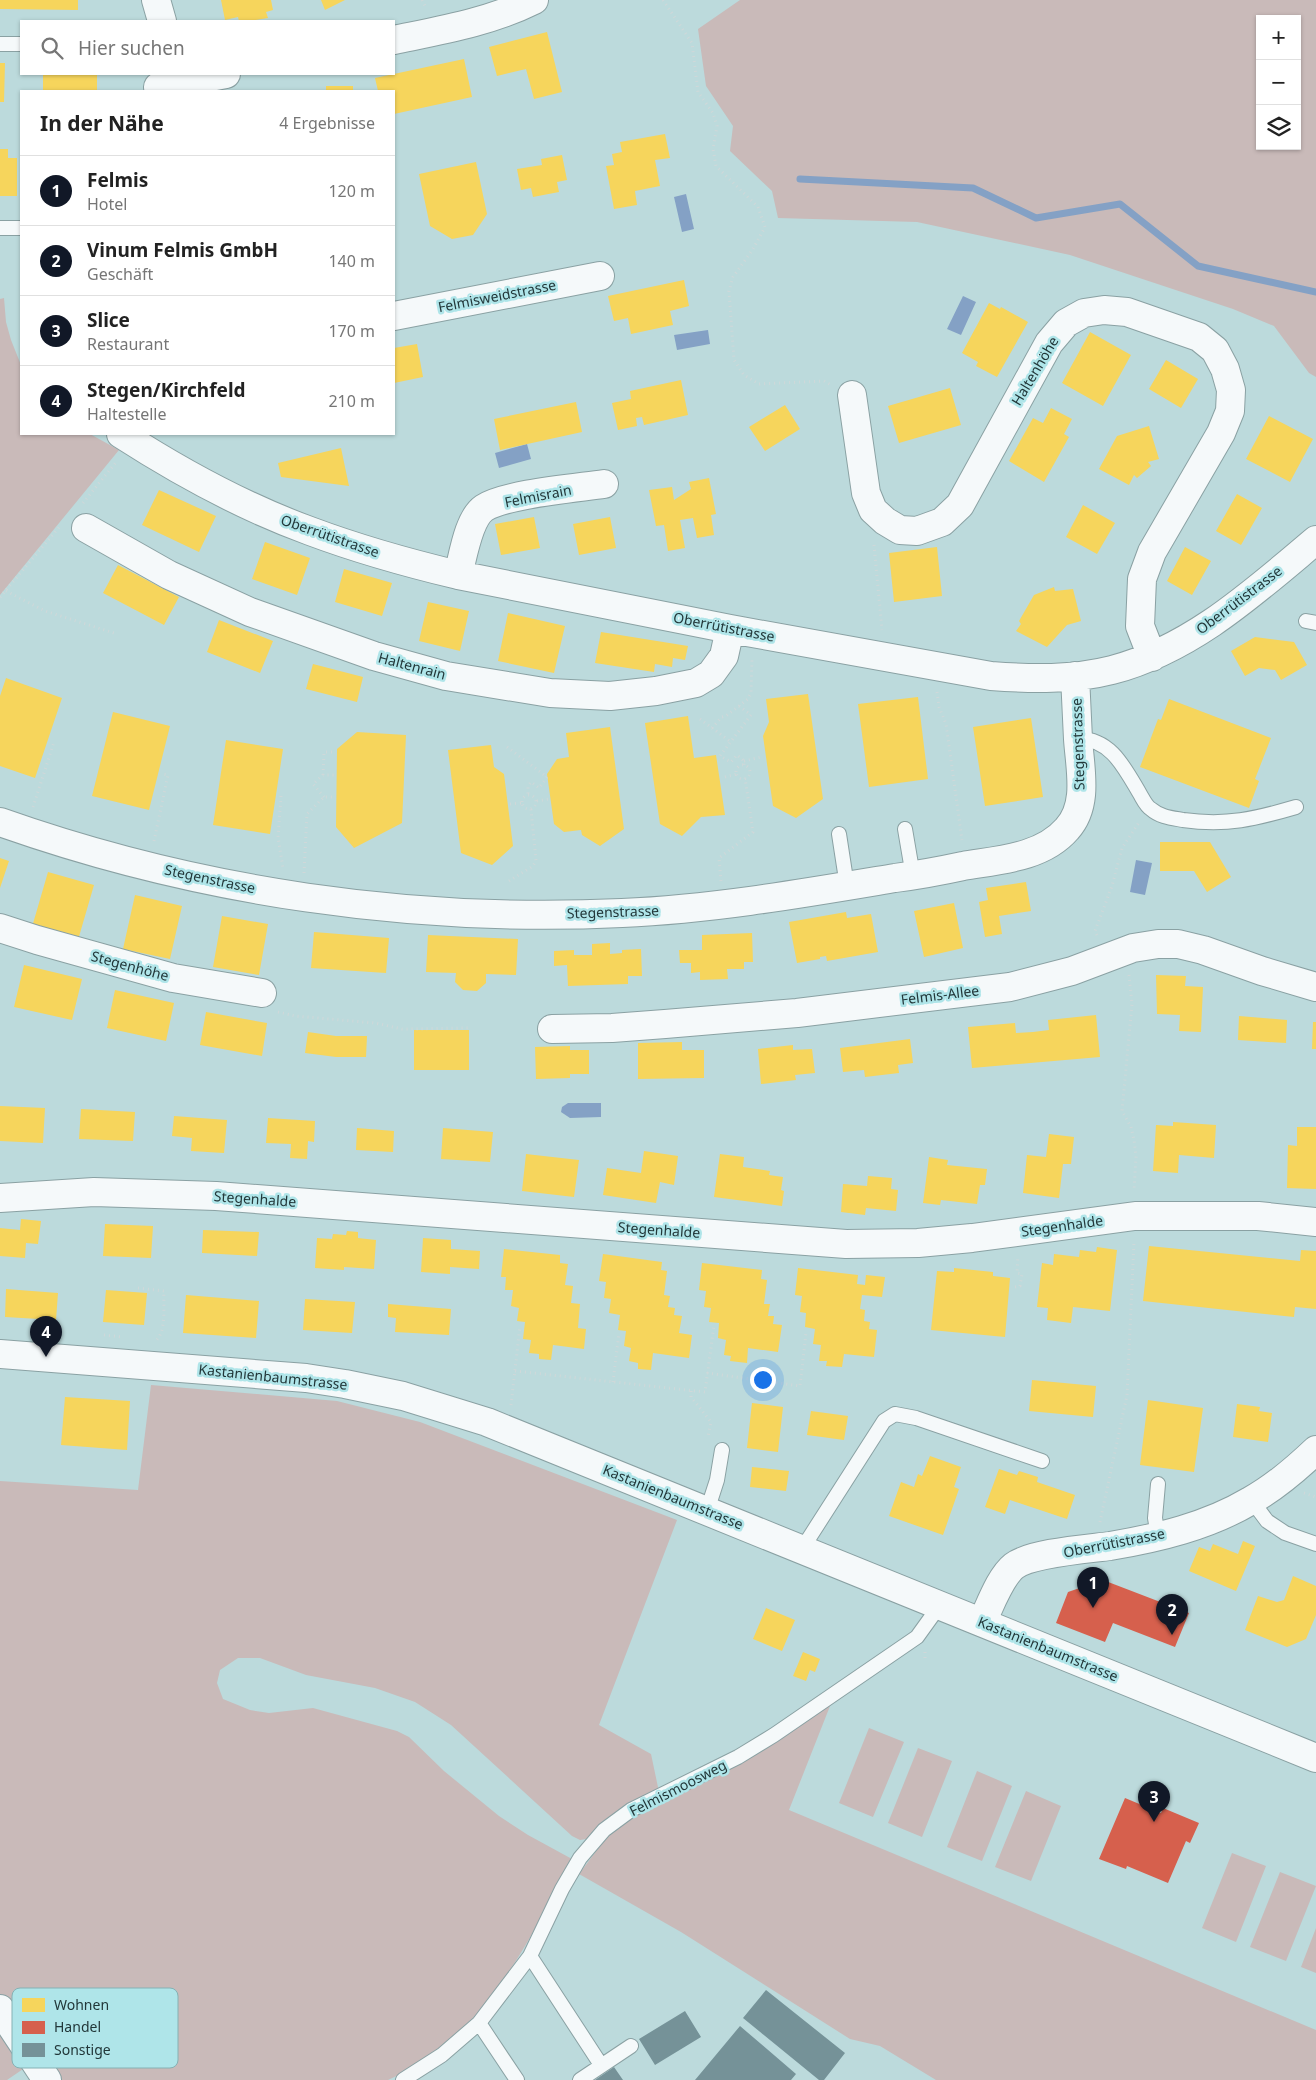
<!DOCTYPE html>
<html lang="de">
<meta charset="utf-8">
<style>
:root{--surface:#fff;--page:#f6f6f6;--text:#222;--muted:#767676;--line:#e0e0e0;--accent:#111827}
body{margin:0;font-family:"Noto Sans",sans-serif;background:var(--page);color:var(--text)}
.controls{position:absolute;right:15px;top:15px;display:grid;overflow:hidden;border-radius:0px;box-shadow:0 1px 4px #0004}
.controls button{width:45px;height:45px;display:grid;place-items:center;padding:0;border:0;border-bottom:1px solid var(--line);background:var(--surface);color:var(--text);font:25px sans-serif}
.you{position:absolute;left:762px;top:1379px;width:18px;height:18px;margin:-12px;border:4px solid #fff;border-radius:50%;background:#1a73e8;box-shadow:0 0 0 8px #1a73e833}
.badge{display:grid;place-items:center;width:32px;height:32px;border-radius:50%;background:var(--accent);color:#fff;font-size:16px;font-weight:700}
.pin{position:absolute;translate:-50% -41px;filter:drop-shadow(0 1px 2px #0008)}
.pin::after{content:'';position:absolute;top:26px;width:18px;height:15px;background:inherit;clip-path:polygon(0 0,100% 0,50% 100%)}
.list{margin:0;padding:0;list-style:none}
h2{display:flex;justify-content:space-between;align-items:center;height:65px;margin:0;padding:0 20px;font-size:21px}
h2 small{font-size:16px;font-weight:400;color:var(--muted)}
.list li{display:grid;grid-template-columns:32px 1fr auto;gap:15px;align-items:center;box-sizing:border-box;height:70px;padding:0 20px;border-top:1px solid var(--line)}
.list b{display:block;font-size:19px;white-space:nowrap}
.list p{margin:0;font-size:16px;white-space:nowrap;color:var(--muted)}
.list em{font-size:16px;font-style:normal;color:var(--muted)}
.icon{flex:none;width:28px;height:28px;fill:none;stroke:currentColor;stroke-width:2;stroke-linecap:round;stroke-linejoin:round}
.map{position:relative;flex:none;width:1316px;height:2080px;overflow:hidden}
.search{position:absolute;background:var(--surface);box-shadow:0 1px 4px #0004;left:20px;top:20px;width:375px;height:55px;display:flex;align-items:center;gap:12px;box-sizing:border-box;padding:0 18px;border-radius:0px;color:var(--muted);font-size:19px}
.panel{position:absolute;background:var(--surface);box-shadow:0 1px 4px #0004;left:20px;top:90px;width:375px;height:345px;border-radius:0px}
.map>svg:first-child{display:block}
.green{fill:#c9bab9;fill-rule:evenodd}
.water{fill:#84a1c5}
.homes{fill:#f6d55c}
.shops{fill:#d6604d}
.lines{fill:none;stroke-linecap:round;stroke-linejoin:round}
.stream{stroke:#84a1c5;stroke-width:7}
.building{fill:#759298}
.lane-casing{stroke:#8aa1a3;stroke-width:16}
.street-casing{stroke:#8aa1a3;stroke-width:30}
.secondary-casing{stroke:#8aa1a3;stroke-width:30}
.path{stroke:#cfd8d9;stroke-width:3;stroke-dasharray:1 4;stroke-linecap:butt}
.lane{stroke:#f5f9fa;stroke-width:14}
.street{stroke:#f5f9fa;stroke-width:28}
.secondary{stroke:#f5f9fa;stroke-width:28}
.labels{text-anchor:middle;stroke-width:5;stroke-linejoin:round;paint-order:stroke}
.street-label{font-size:14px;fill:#223739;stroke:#afe5e9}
.key{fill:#afe5e9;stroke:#85b1b4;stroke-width:1}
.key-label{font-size:14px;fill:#223739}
</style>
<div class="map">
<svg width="1316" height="2080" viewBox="0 0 1316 2080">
<rect width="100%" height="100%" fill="#bcdadc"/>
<path class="green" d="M740 0H1316V377L1309 373 1274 326 1233 309 1070 255 917 222 778 218 772 191 730 151 733 126 706 86 698 29ZM1260 19H1297V146H1260Z
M4 298 6 322 11 340 21 365V434H90L119 450 0 595V299Z
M151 1385 337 1401 420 1422 677 1520 599 1725 651 1754 659 1792 599 1828 586 1839 580 1840 572 1836 451 1725 415 1702 375 1688 306 1675 260 1658H238L220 1670 217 1683 223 1699 250 1710 269 1713 313 1708 397 1731 409 1737 444 1771 499 1816 528 1835 572 1859C528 1944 482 2040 388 2080H58L0 2001V1481L138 1490Z
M832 1701 789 1810 1316 2030V2080H936L880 2046 850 2039 681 1932 579 1874 606 1838 632 1817Z
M869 1728 904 1742 873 1817 839 1803Z
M918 1748 952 1761 922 1837 888 1823Z
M977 1771 1012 1786 982 1861 947 1847Z
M1026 1791 1061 1806 1031 1881 995 1867Z
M1232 1853 1266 1866 1236 1942 1202 1928Z
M1280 1872 1316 1886 1286 1961 1250 1947Z
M1316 1928V1973L1301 1967Z
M0 2024 29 2065 7 2080H0Z"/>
<path class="water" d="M686 194 694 229 682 232 674 197Z
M963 296 976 302 961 335 947 329Z
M708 330 710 344 677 350 674 335Z
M527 444 531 459 499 468 495 453Z
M1136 860 1152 863 1145 895 1130 892Z
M568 1103H601V1117L570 1118 561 1112 562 1107Z"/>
<path class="homes" d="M0 0H78V10L0 9Z
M221 0H271L273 10 266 12 268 18 250 21H239L238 17 225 20Z
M321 0H345L325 10Z
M547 32 562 92 534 99 526 69 497 76 489 47Z
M464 59 472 97 394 114V91H378L375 78Z
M0 63H5L4 102H0Z
M43 74H97V91H43Z
M326 86H353V91H326Z
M665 134 670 158 655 160 660 186 635 191 637 205 614 209 606 166 614 165 612 154 622 152 620 142Z
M0 149H8V158H17V196H0Z
M562 155 567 180 557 182 559 192 533 197 531 188 521 190 517 169 542 165 541 159Z
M476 162 487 214 473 235 452 239 430 226 419 174Z
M684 280 689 306 670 311 673 325 631 334 628 318 614 321 608 296Z
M989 303 1000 309 1001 307 1028 322 997 377 976 366 978 362 962 353Z
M1090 332 1131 355 1103 406 1062 383Z
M417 344 423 377 394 383V348Z
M1166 360 1198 379 1181 408 1149 389Z
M681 380 688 415 644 425 642 417 636 418 637 426 618 430 612 403 631 399 630 391Z
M950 388 961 425 899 443 888 406Z
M576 402 582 432 500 450 494 419Z
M785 405 800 429 765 451 749 427Z
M1051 408 1072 419 1064 434 1069 437 1044 482 1009 461 1033 418 1043 423Z
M1269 416 1313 439 1290 482 1246 459Z
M1149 426 1159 459 1148 462 1151 466 1137 478 1134 475 1129 485 1099 469 1117 436Z
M341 448 349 486 281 477 278 463Z
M709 478 716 514 711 515 714 535 697 538 693 518 680 520 685 548 668 551 664 525 656 526 649 490 672 487 674 500 691 489 689 482Z
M159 490 216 516 199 552 142 525Z
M1237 494 1262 508 1241 545 1216 531Z
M1083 505 1115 523 1097 554 1066 537Z
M534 517 540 548 501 555 495 524Z
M610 517 616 548 579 555 573 524Z
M265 542 310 558 297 595 252 579Z
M937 547 942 596 894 602 889 553Z
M1185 547 1211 561 1192 595 1167 581Z
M118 565 179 597 164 625 103 593Z
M344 569 392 583 382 616 335 602Z
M1054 587 1055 591 1073 589 1081 621 1067 625 1047 647 1016 631 1021 624 1019 621 1034 595Z
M428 602 469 611 460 651 419 641Z
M508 613 565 626 554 673 498 661Z
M219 620 273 641 260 673 207 652Z
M601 632 688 646 685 660 673 658 672 667 655 664 654 672 595 663Z
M1255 637 1294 642 1307 665 1281 680 1275 670 1259 668 1245 676 1231 651Z
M313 664 363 677 357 702 306 689Z
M6 678 62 698 35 778 0 766V696Z
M808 694 823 799 796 818 773 806 763 736 769 722 766 699Z
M918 697 928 779 869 787 858 704Z
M1169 699 1271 738 1255 779 1259 781 1249 808 1140 767 1158 719 1161 720Z
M113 712 170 726 149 810 92 796Z
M688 716 694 758 716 755 725 815 701 817 682 836 660 824 645 723Z
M1031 718 1043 797 985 806 973 727Z
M610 727 624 829 600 846 582 835 581 830 564 832 554 824 547 774 557 759 569 757 566 733Z
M357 732 406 735 402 823 354 848 336 827 337 749Z
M226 740 283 749 270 834 213 825Z
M491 745 494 767 504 774 513 846 492 865 461 853 448 750Z
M1160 842H1210L1231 877 1207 892 1194 871H1160Z
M0 858 9 861 0 888Z
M48 872 94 885 78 940 32 927Z
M1026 882 1031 911 999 916 1002 934 985 937 979 902 988 900 986 888Z
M135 895 182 906 170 959 123 949Z
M954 903 963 948 924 957 914 911Z
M846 912 847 918 871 914 878 952 827 961 826 956 820 957V959L797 963 789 922Z
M222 916 268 924 259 975 213 967Z
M314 932 389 938 386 973 311 968Z
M752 933 753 962H744V969H727L728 979 700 980V972L691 973V963H680L679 950H702V935Z
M428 935 518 939 516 975 486 974V983L477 991 463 990 455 982 456 973 426 972Z
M610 943V954L622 953V950L641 949 642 976H628V984L568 986 567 965 554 966V951L574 950V955H592V944Z
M24 965 82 979 72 1020 14 1007Z
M1156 975 1186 976 1185 986 1203 987 1201 1032 1179 1031 1180 1015 1157 1014Z
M115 990 174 1003 166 1041 107 1028Z
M206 1012 267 1023 262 1056 200 1045Z
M1096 1015 1100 1057 972 1068 968 1027 1015 1023 1016 1033 1033 1032 1049 1030 1048 1020Z
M1239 1016 1287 1020 1286 1043 1238 1040Z
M1313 1022H1316V1049H1312Z
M414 1030H469V1070H414Z
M308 1032 336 1036H367L366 1057H336L305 1053Z
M910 1039 913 1063 898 1065 899 1073 865 1077 864 1070 843 1072 840 1048Z
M682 1042V1050H704V1078L638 1079V1043Z
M793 1045V1050L812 1049 815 1073 795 1075 796 1080 761 1084 758 1049Z
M570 1046V1050H589V1074H570V1078L536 1079 535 1047Z
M0 1106 45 1108 43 1143 0 1141Z
M81 1109 135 1112 133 1141 79 1139Z
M174 1116 227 1120 224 1153 191 1151 192 1138 172 1136Z
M268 1118 315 1121 314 1142 308 1141 307 1159 290 1158 291 1144 266 1143Z
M1173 1122 1216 1125 1214 1158 1179 1155 1178 1173 1153 1171 1156 1125 1173 1126Z
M1297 1127H1316V1189L1287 1188 1288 1145 1297 1146Z
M357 1128 394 1131 393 1152 356 1150Z
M443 1128 493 1132 490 1162 441 1159Z
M1049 1134 1074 1137 1071 1164H1063L1059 1198 1023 1193 1027 1155 1046 1157Z
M644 1151 678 1156 674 1185 660 1182 656 1203 603 1195 607 1168 641 1173Z
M526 1154 579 1160 574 1197 522 1191Z
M720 1154 744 1157 743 1167 770 1171 769 1175 783 1177 781 1190 784 1191 782 1206 714 1197Z
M929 1157 948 1160 947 1165 987 1169 985 1185H980L977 1204 941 1200 940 1205 923 1203Z
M868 1176 892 1178 891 1189 898 1190 896 1211 866 1208 865 1215 841 1212 843 1184 867 1186Z
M21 1219 41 1221 38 1244 26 1243 25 1258 0 1256V1228L20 1230Z
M105 1224 153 1226 151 1258 103 1256Z
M203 1230 259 1232 257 1256 202 1253Z
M347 1231 358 1232V1238L376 1240 374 1269 344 1267V1270L315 1268 317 1238 332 1239 333 1234 346 1235Z
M423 1238 451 1240V1249L480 1251 479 1269 450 1267V1274L421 1272Z
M1149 1246 1300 1261 1301 1250 1316 1251V1309L1295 1307 1294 1317 1143 1301Z
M1097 1247 1117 1250 1110 1311 1073 1307 1071 1323 1047 1320 1048 1308 1037 1307 1042 1263 1053 1265 1054 1254 1079 1257 1080 1250 1096 1252Z
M504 1249 560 1255V1263L568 1264 565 1285 573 1286 571 1303 580 1304 578 1328 586 1329 584 1349 553 1345 551 1360 539 1359V1354L529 1353 531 1340 523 1339 525 1322 517 1321 519 1308 511 1306 513 1290H505L506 1277H501Z
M603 1254 662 1262 661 1270 667 1271 664 1295 670 1296 668 1307 675 1308 674 1315 682 1316 679 1333 692 1335 689 1358 653 1353 651 1370 638 1369V1363L629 1361 631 1348 624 1346 626 1331 618 1330 620 1315 609 1313 611 1299 604 1298 606 1282 599 1281Z
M702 1263 762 1270 761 1279 767 1280 764 1304H770L768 1316H774L773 1324 782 1325 778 1352 748 1348 747 1363 730 1361 731 1356 724 1355 726 1340 718 1338 719 1323 709 1322 711 1308 704 1307 706 1291 699 1290Z
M798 1268 858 1275 857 1284 865 1285 866 1275 885 1277 882 1297 862 1295 860 1309 865 1310 864 1321 870 1322 869 1329 877 1330 874 1357 844 1354 842 1367 826 1366 827 1361H819L821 1345 813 1344 815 1329 805 1327 806 1313 800 1312 802 1296 795 1295Z
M954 1268 993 1272V1276L1010 1278 1005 1337 931 1330 937 1271 954 1272Z
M6 1289 58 1293 56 1320 5 1317Z
M106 1290 147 1293 144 1325 103 1322Z
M186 1295 259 1301 256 1338 183 1333Z
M305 1299 355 1302 352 1333 303 1330Z
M388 1304 451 1309 449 1335 395 1332 396 1318 388 1317Z
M1032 1380 1096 1386 1093 1417 1029 1411Z
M65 1397 130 1401 127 1450 61 1445Z
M1148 1400 1203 1408 1194 1472 1140 1465Z
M752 1403 783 1407 778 1452 747 1448Z
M1237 1404 1260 1407 1259 1411 1272 1413 1268 1442 1233 1437Z
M811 1411 848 1416 844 1440 807 1435Z
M930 1456 961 1467 954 1487 959 1489 943 1535 889 1516 901 1482 914 1487 918 1474 922 1476Z
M752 1467 789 1471 786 1491 750 1487Z
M999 1469 1017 1475 1019 1471 1038 1477 1037 1482 1075 1495 1067 1519 1010 1500 1005 1514 985 1507Z
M1243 1541 1255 1546 1236 1591 1189 1571 1199 1547 1210 1551 1213 1544 1238 1554Z
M1293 1576 1316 1586V1615L1306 1639 1287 1647 1245 1630 1258 1596 1277 1602 1284 1600Z
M766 1608 795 1620 782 1651 753 1639Z
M803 1652 820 1659 815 1672 810 1670 806 1681 793 1676Z"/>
<path class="shops" d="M1103 1580 1189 1613 1175 1647 1113 1623 1105 1642 1056 1623 1068 1592Z
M1125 1798 1161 1813 1163 1808 1199 1823 1190 1843 1186 1841 1168 1883 1127 1866 1126 1869 1099 1859Z"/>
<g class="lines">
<path class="stream" d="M800 179 973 188 1036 218 1120 204 1198 266 1316 292"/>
</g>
<path class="building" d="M766 1990 845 2053 824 2080H819L743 2018Z
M685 2011 701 2037 655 2065 639 2039Z
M740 2026 796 2074 791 2080H695Z
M614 2067 623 2080H595Z"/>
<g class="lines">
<defs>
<path id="lane" d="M0 44H21
M0 228H21
M1306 621 1316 623
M1078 739C1111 738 1125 769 1140 794 1143 799 1146 806 1151 809 1160 817 1172 818 1183 820 1227 826 1255 819 1296 807
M905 829 913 876
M839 834 847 886
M1252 1501 1267 1521 1285 1533 1316 1544
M707 1511 717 1480 722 1450
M1158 1536 1155 1518 1158 1484
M802 1549 884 1421 895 1414 916 1418 1042 1461
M530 1956 601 2065
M479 2023 517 2080
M403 2080 442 2055 479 2023 530 1956 562 1889 580 1858 604 1830 631 1810 738 1757 774 1735 917 1637 940 1605
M580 2080 631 2046"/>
<path id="street" d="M156 0 162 21
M394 40C442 30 490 22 534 0
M158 87 226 74
M394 316 600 276
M852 395 866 493 873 510 885 521 900 530 917 531 942 522 960 505 1049 343 1066 323 1084 313 1104 310 1127 312 1199 337 1215 350 1225 369 1231 390 1230 411 1221 433 1152 552 1142 579 1140 626 1152 657
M121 434C180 472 244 507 310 531 358 549 408 563 458 575L730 629 991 676C1031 679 1073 680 1112 670 1192 649 1254 592 1316 540
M86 528 169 575 250 612 374 656 446 676 550 693 610 696 656 691 696 683 711 674 724 656 730 629
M458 575C463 557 468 519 484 508 505 494 577 488 604 484
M0 822C198 892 412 923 622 913 714 909 805 893 895 878 918 875 940 871 963 866 998 860 1042 858 1067 829 1089 805 1080 769 1078 739 1077 718 1076 697 1075 676
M0 928 37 940 173 978 262 993
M552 1029 612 1028 665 1024 797 1013 1010 987 1072 971 1133 948 1158 944H1178L1203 950 1262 971 1316 987
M0 1198 94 1192 216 1196 846 1244 918 1243 972 1238 1135 1216H1258L1316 1222
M982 1622C990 1606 1000 1577 1014 1566 1031 1553 1087 1549 1110 1546 1158 1538 1208 1526 1250 1501 1274 1488 1296 1469 1316 1450
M0 2009 47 2080"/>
<path id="secondary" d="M0 1354 306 1378 345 1384 403 1396 487 1422 1316 1758"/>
</defs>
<use href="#lane" class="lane-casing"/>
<use href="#street" class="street-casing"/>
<use href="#secondary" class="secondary-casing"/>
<path class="path" d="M422 0 426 8
M663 0 692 43 698 92 713 113 717 126 713 149 716 166 758 207 765 227 753 249 733 277 729 291 734 360 744 375 759 384 824 381 831 385
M83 503 117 461
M874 545 882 630
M6 591 45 611 117 634
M0 597 61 525
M937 692 939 707 946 724 962 840
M739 706 751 715 720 756 731 762 737 755 744 761V765
M700 719 731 742
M712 728 722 717 726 716 748 699 751 693 752 658
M507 747 547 777 539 788 531 782 528 786V794
M744 761 761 757
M736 772a7 7 0 1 1 14 0a7 7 0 1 1-14 0Z
M323 775 324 752H334
M725 777 737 774
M522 802a7 7 0 1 1 14 0a7 7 0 1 1-14 0Z
M281 796 278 837 283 868
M324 797 313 784 323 775H335
M537 801 549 799
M510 804 522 803
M33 807 54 742
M154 841 168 775 163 774
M304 873 307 814 324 797H335
M509 881 533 866 536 861 531 809
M721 881 719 858 753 832 745 778
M1097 935 1095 931 1112 886 1122 848 1140 821
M1129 975 1132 1004 1122 1111 1131 1127 1134 1140 1136 1156 1134 1191
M278 1012 295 1016 375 1023 402 1029 469 1028
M1015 1287 1020 1286 1022 1274 1017 1273 1018 1256
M138 1288 164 1291C163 1305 167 1333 155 1341
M104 1335 122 1337
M515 1371 705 1392 714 1325
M707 1373 800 1386 806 1333
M613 1382 619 1333
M691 1391V1397L711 1422 708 1437
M511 1405 520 1326
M1304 1493 1316 1497
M1100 1522 1127 1395 1134 1241
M925 1652V1662"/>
<use href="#lane" class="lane"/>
<use href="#street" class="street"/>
<use href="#secondary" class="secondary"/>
</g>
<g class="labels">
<g class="street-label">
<text transform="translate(497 296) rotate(-11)" y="5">Felmisweidstrasse</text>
<text transform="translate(1035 371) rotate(-59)" y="5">Haltenhöhe</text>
<text transform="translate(538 496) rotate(-11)" y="5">Felmisrain</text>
<text transform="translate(330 536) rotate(19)" y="5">Oberrütistrasse</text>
<text transform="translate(1239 600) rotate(-37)" y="5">Oberrütistrasse</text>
<text transform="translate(724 627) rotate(11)" y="5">Oberrütistrasse</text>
<text transform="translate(412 666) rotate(15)" y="5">Haltenrain</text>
<text transform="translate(1078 744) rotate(-92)" y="5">Stegenstrasse</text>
<text transform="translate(210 879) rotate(12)" y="5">Stegenstrasse</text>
<text transform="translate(613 912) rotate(-2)" y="5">Stegenstrasse</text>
<text transform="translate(130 966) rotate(15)" y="5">Stegenhöhe</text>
<text transform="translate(940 995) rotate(-7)" y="5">Felmis-Allee</text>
<text transform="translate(255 1199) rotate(4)" y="5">Stegenhalde</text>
<text transform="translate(1062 1226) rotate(-8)" y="5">Stegenhalde</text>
<text transform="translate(659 1230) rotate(4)" y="5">Stegenhalde</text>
<text transform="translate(273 1377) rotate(6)" y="5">Kastanienbaumstrasse</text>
<text transform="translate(673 1497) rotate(22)" y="5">Kastanienbaumstrasse</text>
<text transform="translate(1114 1543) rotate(-11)" y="5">Oberrütistrasse</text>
<text transform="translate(1048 1649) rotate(22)" y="5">Kastanienbaumstrasse</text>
<text transform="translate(678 1788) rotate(-27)" y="5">Felmismoosweg</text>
</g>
</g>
<rect x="12" y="1988" width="166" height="80" rx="8" class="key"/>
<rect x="22" y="1998" width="23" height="14" fill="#f6d55c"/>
<rect x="22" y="2021" width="23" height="13" fill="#d6604d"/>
<rect x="22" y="2043" width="23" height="14" fill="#759298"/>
<g class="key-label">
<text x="54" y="2010">Wohnen</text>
<text x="54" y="2032">Handel</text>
<text x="54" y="2055">Sonstige</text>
</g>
</svg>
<div class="controls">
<button>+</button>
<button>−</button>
<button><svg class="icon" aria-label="layers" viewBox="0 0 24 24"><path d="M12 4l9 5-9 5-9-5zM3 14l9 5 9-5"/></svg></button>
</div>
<div class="you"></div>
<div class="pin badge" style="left:1093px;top:1608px">1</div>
<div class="pin badge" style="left:1172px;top:1635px">2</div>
<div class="pin badge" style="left:1154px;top:1822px">3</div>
<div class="pin badge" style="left:46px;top:1357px">4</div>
<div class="search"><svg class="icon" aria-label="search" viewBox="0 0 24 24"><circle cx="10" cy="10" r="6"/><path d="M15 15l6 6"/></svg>Hier suchen</div>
<section class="panel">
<h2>In der Nähe<small>4 Ergebnisse</small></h2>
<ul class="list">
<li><span class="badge">1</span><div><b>Felmis</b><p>Hotel</p></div><em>120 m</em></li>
<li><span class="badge">2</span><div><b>Vinum Felmis GmbH</b><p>Geschäft</p></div><em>140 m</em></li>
<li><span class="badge">3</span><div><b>Slice</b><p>Restaurant</p></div><em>170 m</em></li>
<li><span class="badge">4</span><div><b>Stegen/Kirchfeld</b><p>Haltestelle</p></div><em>210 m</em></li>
</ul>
</section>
</div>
